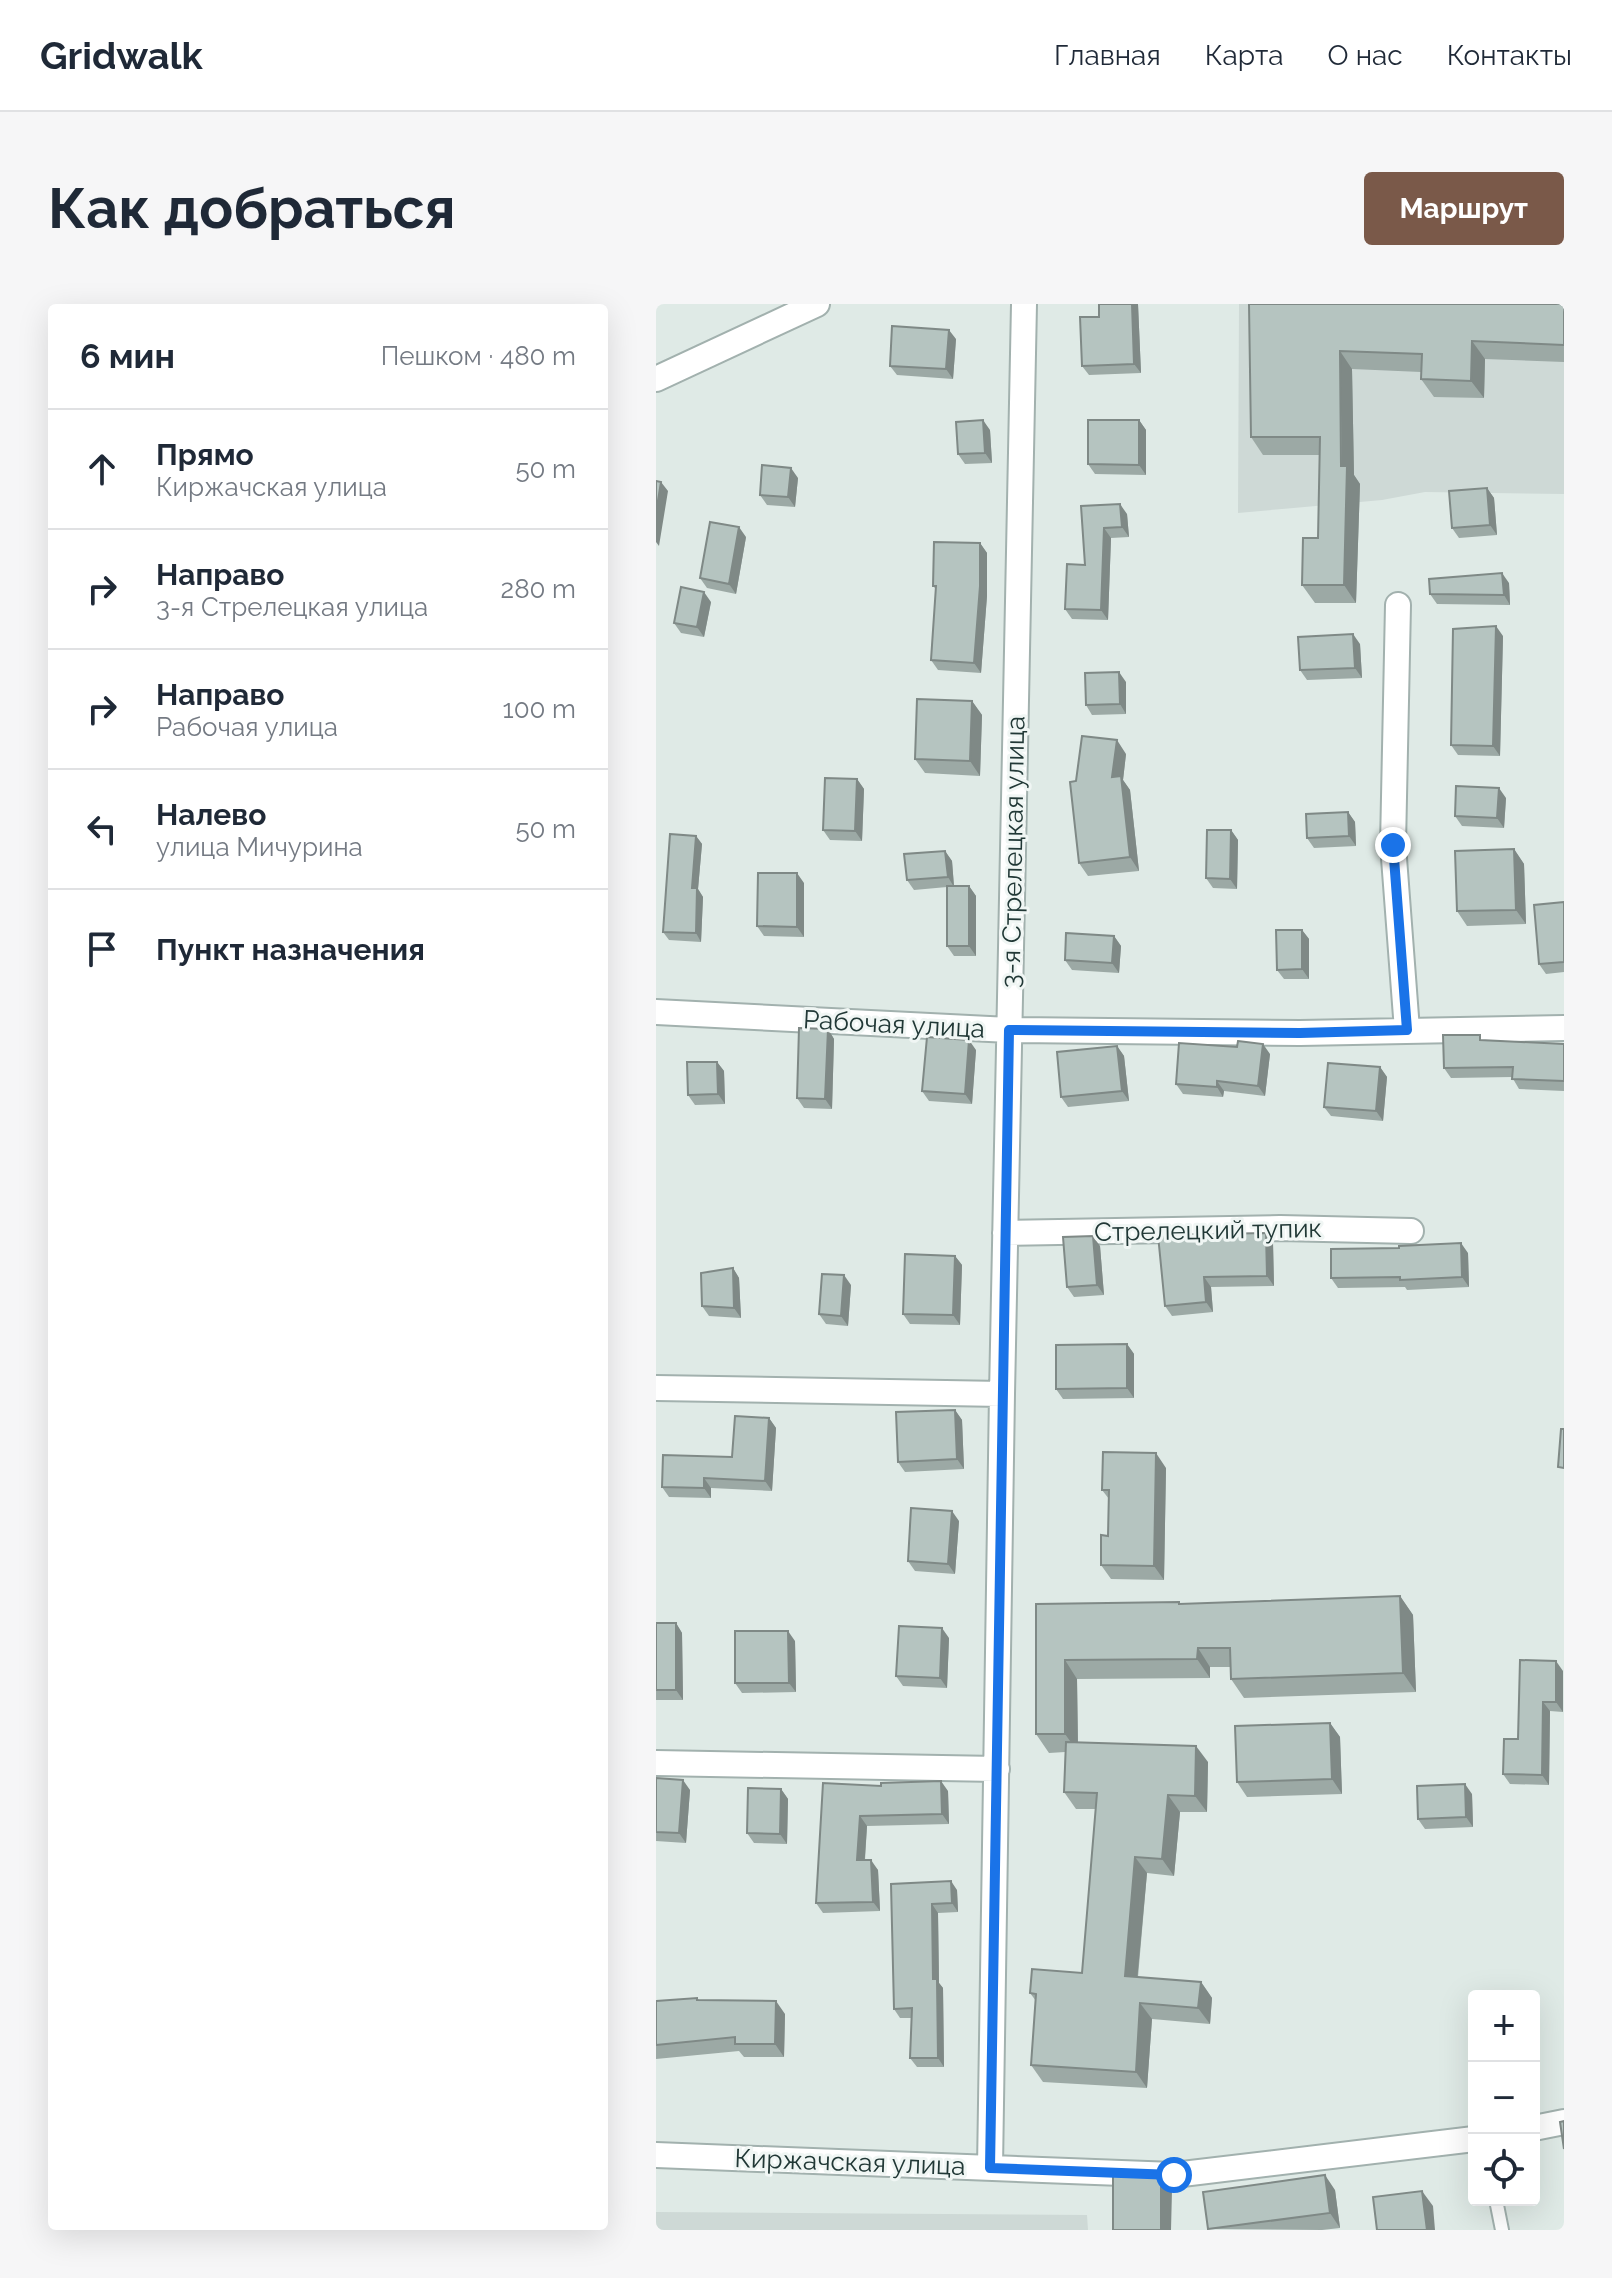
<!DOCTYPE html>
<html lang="ru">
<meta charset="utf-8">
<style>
:root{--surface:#fff;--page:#f6f6f7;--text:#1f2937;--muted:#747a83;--line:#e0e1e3;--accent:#7a5949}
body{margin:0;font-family:Raleway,sans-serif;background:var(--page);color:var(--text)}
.controls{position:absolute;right:24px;bottom:24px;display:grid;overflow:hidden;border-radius:8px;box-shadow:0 8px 32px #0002}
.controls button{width:72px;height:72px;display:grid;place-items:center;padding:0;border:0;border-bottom:2px solid var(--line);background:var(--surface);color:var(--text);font:40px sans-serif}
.stop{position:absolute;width:24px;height:24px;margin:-18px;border:6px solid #1a73e8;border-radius:50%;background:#fff}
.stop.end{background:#1a73e8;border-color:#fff;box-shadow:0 2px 8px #0008}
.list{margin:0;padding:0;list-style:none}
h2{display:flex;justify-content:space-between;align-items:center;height:104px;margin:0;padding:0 32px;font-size:34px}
h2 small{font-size:26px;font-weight:400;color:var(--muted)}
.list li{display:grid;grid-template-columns:52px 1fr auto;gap:24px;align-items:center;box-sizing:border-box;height:120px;padding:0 32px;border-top:2px solid var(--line)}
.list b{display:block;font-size:30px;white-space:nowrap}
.list p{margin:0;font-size:26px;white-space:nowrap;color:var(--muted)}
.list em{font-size:26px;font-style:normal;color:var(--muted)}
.icon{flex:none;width:44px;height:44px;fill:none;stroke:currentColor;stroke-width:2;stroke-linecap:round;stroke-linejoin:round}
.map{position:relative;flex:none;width:908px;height:1926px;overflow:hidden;border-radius:8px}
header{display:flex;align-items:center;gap:48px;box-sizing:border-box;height:112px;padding:0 40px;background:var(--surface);border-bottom:2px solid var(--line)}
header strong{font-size:38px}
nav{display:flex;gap:44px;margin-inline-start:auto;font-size:28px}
.intro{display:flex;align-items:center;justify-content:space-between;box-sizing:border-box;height:192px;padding:0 48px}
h1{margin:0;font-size:56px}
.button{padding:20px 36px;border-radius:8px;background:var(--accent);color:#fff;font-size:28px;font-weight:700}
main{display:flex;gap:48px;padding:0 48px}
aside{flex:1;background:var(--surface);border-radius:8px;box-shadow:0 8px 32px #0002}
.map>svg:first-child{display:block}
.built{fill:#ced9d6}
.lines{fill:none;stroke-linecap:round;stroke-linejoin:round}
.service-casing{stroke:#a2b1ae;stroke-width:16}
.minor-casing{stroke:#a2b1ae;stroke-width:28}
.service{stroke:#fff;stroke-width:12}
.minor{stroke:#fff;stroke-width:24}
.wall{fill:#9ca9a5}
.shaded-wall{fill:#7f8986}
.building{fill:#b5c4c0;stroke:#7f8986;stroke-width:2}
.route{stroke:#1a73e8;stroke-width:10}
.labels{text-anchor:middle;stroke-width:6;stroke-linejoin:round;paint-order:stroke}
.street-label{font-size:26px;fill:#213836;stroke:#f0f6f4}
</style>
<header>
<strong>Gridwalk</strong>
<nav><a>Главная</a><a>Карта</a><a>О нас</a><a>Контакты</a></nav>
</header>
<div class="intro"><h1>Как добраться</h1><a class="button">Маршрут</a></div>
<main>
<aside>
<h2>6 мин<small>Пешком · 480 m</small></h2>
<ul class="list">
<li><svg class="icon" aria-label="ahead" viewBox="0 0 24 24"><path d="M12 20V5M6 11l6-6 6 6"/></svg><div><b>Прямо</b><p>Киржачская улица</p></div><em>50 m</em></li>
<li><svg class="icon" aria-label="right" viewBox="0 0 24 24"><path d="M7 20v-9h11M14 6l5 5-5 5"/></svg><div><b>Направо</b><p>3-я Стрелецкая улица</p></div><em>280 m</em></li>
<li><svg class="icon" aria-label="right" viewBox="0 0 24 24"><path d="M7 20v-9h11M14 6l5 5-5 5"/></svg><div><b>Направо</b><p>Рабочая улица</p></div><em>100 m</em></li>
<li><svg class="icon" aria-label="left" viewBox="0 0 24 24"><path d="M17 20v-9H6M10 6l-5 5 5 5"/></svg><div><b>Налево</b><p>улица Мичурина</p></div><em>50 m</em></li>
<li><svg class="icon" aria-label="arrive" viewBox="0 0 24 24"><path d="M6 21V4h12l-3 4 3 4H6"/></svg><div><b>Пункт назначения</b></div></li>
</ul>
</aside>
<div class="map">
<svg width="908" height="1926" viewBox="0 0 908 1926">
<rect width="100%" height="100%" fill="#dfeae6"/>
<path class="built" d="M583 0H908V190L769 188 726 196 582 209Z
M0 1908 431 1911 432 1926H0Z"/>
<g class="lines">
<defs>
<path id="service" d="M840 1896 846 1926"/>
<path id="minor" d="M0 75 161 0
M742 301 737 541 751 726
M0 708 353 726 644 729 908 724
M349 929 624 924 755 927
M0 1084 346 1090
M0 1459 341 1465
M878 1824 908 1818
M0 1851 518 1871 818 1835
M334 1864 346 1090 368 0"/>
</defs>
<use href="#service" class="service-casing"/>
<use href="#minor" class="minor-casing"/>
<use href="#service" class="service"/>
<use href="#minor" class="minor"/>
</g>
<path class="wall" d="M443 0H482L485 69 433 71 426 62 443 13Z
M593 0H908V58L829 55 828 94 778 93 765 75V68L696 65 698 171 704 180 700 299H659L646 281 662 234 664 151H607L595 133Z
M300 35 297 75 241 71 234 62Z
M483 116 490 126V171L439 170 432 160Z
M334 126 336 159 309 160 302 150Z
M142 174 139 203 111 201 104 191Z
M831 184 838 194 841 231 803 234 796 224Z
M425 202 471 210 473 233 455 234 452 316 416 315 409 305 429 261Z
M90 233 80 290 51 284 44 274Z
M324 239 331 249V292L325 369 282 366 275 356 280 285 277 282Z
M853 279 854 301 781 300 774 290Z
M55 298 48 333 25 329 18 319Z
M847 332 844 452 802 451 795 441Z
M704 340 706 374 651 376 644 366Z
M470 378V410L436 411 430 401Z
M316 397 326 411 324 472 269 469 259 455Z
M470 450 467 476 474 486 483 567 432 572 423 559 420 477Z
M201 475 208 485 206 537 174 536 167 526Z
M850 494 848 524 806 522 799 512Z
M692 508 699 518 700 542 658 544 651 534Z
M575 526 582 536 581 585 557 584 550 574Z
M40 532 46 540 42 585 47 593 45 638 13 636 7 628Z
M858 545 868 560 870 620 811 622 801 607Z
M289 547 296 557 298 582H313L320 592V652H298L291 642V583L258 586 251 576Z
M148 579V633L108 632 101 622Z
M908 598V668L890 670 883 660Z
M646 626 653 635V675H628L621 666Z
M458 632 465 642 463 669 416 666 409 656Z
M172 725 178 735 176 805 148 804 141 794Z
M828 736 908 740V787L863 785 856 773 795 774 788 764Z
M461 742 468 752 473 797 412 803 405 793Z
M320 746 316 800 273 797 266 787Z
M614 750 609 792 568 787 567 793 527 790 520 780Z
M61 758 68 767 69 800 39 801 32 791Z
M724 763 731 773 727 817 675 812 668 803Z
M610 929 617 939 618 982 555 983 557 1008 516 1012 509 1002 502 931Z
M444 942 448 991 418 993 411 983Z
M812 949 813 983 751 986 749 983 682 984 675 974Z
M299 952 306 961 304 1021 254 1020 247 1010Z
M77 964 83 974 85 1014 53 1012 46 1002Z
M195 981 192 1022 170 1020 163 1010Z
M471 1040 478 1050V1094L407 1095 400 1085Z
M299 1106 306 1116 308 1165 249 1168 242 1158Z
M113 1114 120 1124 116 1187 55 1184V1194L13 1193 6 1183 76 1153Z
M510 1164 508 1276 455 1275 445 1261 452 1232 453 1195 446 1186Z
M303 1217 299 1270 259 1267 252 1257Z
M744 1292 757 1311 760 1388 588 1394 575 1375 574 1363H554V1374L421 1375 422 1438 552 1458 551 1508H524L518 1572 491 1569 482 1673 545 1678 556 1694 554 1720 496 1715 491 1784 387 1778 375 1761 380 1697 374 1689 426 1669 440 1505H420L408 1488 409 1448 393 1449 380 1430V1300L523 1298 524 1300Z
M0 1319H20L26 1329 27 1396H0Z
M293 1334 291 1384 247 1382 240 1372Z
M139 1337 140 1388 86 1389 79 1379Z
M907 1367V1408L894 1407 893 1481 854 1480 847 1470 862 1435Z
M674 1419 684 1433 686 1490 591 1493 581 1478Z
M0 1474 34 1486 30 1539 0 1537Z
M167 1479 292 1487 293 1520 211 1522 209 1556 222 1566 224 1607 167 1609 160 1599Z
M125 1485 132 1495 131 1540 98 1539 91 1529Z
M816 1490 817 1523 769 1525 762 1515Z
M235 1580 301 1586 302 1608 282 1609 283 1679 287 1684 288 1763H261L254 1754 256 1714H244L238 1705Z
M41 1694 43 1696 129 1710 128 1753H88L83 1747 0 1755V1697Z
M679 1886 684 1924 666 1926 552 1925Z"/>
<path class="shaded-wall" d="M476 0H482L485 69 478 60Z
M293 26 300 35 297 75 290 65Z
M816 37 829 55 828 94 815 77Z
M684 47 696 65 698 171 704 180 700 299 688 281Z
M327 116 334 126 336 159 329 149Z
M483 116 490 126V171L483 161Z
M135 164 142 174 139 203 132 193Z
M5 178 12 187 3 242 0 238V209Z
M831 184 838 194 841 231 834 221Z
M464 200 471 210 473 233 466 223Z
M83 223 90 233 80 290 73 280Z
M448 224 455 234 452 316 445 306Z
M324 239 331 249V292L325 369 318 359Z
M846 269 853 279 854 301 848 291Z
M48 288 55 298 48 333 41 323Z
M840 322 847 332 844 452 837 442Z
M697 330 704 340 706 374 699 364Z
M463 368 470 378V410L464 400Z
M316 397 326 411 324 472 314 457Z
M461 436 470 450 467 476 474 486 483 567 474 553 456 473Z
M201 475 208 485 206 537 199 527Z
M843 484 850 494 848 524 841 514Z
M692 508 699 518 700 542 693 532Z
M575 526 582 536 581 585 574 575Z
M40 532 46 540 42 585 47 593 45 638 40 629 36 584Z
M858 545 868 560 870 620 860 606Z
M289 547 296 557 298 583 292 573Z
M141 569 148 579V633L141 623Z
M313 582 320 592V652L313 642Z
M646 626 653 635V675L646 665Z
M458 632 465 642 463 669 456 659Z
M172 725 178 735 176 805 169 795Z
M313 736 320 746 316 800 309 790Z
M607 740 614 750 609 792 602 782Z
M461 742 468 752 473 797 466 787Z
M61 758 68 767 69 800 62 790Z
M724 763 731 773 727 817 720 807Z
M561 777 568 787 567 793 561 783Z
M610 929 617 939 618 982 611 972Z
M437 932 444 942 448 991 441 981Z
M805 939 812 949 813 983 806 973Z
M299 952 306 961 304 1021 297 1011Z
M77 964 83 974 85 1014 78 1004Z
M188 971 195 981 192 1022 185 1012Z
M548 973 555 983 557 1008 550 998Z
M471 1040 478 1050V1094L471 1084Z
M299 1106 306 1116 308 1165 301 1155Z
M113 1114 120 1124 116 1187 109 1177Z
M500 1149 510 1164 508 1276 498 1262Z
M48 1174 55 1184V1194L48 1184Z
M296 1207 303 1217 299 1270 292 1260Z
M744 1292 757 1311 760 1388 747 1369Z
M20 1319 26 1329 27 1396 20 1386Z
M286 1324 293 1334 291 1384 284 1374Z
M132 1327 139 1337 140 1388 133 1379Z
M542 1344 554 1363V1374L541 1355Z
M409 1356 421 1375 422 1448 409 1430Z
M900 1357 907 1367V1408L900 1398Z
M887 1398 894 1407 893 1481 886 1471Z
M674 1419 684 1433 686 1490 676 1475Z
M540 1442 552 1458 551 1508 539 1492Z
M27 1476 34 1486 30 1539 23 1529Z
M285 1477 292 1487 293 1520 286 1510Z
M809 1480 816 1490 817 1523 810 1513Z
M125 1485 132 1495 131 1540 124 1530Z
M512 1491 524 1508 518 1572 506 1555Z
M204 1512 211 1522 208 1566 201 1556Z
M479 1553 491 1569 480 1688 469 1672Z
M215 1556 222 1566 224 1607 217 1598Z
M295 1577 301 1586 302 1608 296 1599Z
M276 1600 282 1609 283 1679 287 1684 288 1763 282 1754 277 1675Z
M545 1678 556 1694 554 1720 542 1704Z
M120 1697 129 1710 128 1753 119 1740Z
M484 1699 496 1715 491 1784 480 1768Z
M669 1871 679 1886 684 1924 674 1909Z
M505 1872 516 1886 515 1926H505Z
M766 1887 777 1902 779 1926H771Z"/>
<path class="building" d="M443 0H476L478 60 426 62 424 13H443Z
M593 0H908V41L816 37 815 77 765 75 766 50 684 47 685 162H691L688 281H646L647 234H662L664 133H595Z
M236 22 293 26 290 65 234 62Z
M327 116 329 149 302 150 300 118Z
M432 116H483V161L432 160Z
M106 161 135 164 132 193 104 191Z
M0 177 5 178 0 209Z
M831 184 834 221 796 224 793 187Z
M464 200 466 223 448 224 445 306 409 305 411 260 429 261 425 202Z
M54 218 83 223 73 280 44 274Z
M278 238 324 239V282L318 359 275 356 280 282H277Z
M846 269 848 291 774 290 773 275Z
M25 283 48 288 41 323 18 319Z
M840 322 837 442 795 441 797 325Z
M697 330 699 364 644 366 642 333Z
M463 368 464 400 430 401 429 369Z
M261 395 316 397 314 457 259 455Z
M426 432 461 436 456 473 465 472 474 553 423 559 414 478 420 477Z
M169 474 201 475 199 527 167 526Z
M800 482 843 484 841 514 799 512Z
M692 508 693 532 651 534 650 510Z
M551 526H575L574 575 550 574Z
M14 530 40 532 36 584H41L40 629 7 628Z
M858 545 860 606 801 607 799 547Z
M289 547 292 573 251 576 248 550Z
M102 569H141V623L101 622Z
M291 582H313V642H291Z
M908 598V658L883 660 878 601Z
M620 626H646V665L621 666Z
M410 629 458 632 456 659 409 656Z
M143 724 172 725 169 795 141 794Z
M787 731H824V736L908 740V777L856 775 857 763 788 764Z
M271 733 313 736 309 790 266 787Z
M582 737 607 740 602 782 561 777V783L520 780 523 739 581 743Z
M461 742 466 787 405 793 401 748Z
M31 758H61L62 790 32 791Z
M672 759 724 763 720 807 668 803Z
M610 929 611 972 548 973 550 998 509 1002 502 931Z
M437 932 441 981 411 983 407 933Z
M805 939 806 973 744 976V973L675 974V945L743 944V942Z
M249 950 299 952 297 1011 247 1010Z
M77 964 78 1004 46 1002 45 969Z
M166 970 188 971 185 1012 163 1010Z
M471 1040V1084L400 1085V1041Z
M299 1106 301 1155 242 1158 240 1108Z
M79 1112 113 1114 109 1177 48 1174V1184L6 1183 7 1151 76 1153Z
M905 1125H908V1164L902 1163Z
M447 1148 500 1149 498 1262 445 1261V1231L452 1232 453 1186H446Z
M255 1204 296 1207 292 1260 252 1257Z
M744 1292 747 1369 575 1375 574 1344H542L541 1355 409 1356V1430H380V1300L523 1298V1300Z
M0 1319H20V1386H0Z
M243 1322 286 1324 284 1374 240 1372Z
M79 1327H132L133 1379H79Z
M864 1356 900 1357V1398H887L886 1471 847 1470 848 1435H862Z
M674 1419 676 1475 581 1478 579 1422Z
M410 1438 540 1442 539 1492 512 1491 506 1555 479 1553 469 1672 545 1678 542 1704 484 1699 480 1768 375 1761 380 1690 374 1689 376 1665 426 1669 441 1489 408 1488Z
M0 1474 27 1476 23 1529 0 1528Z
M285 1477 286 1510 204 1512 201 1556H215L217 1598 160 1599 167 1479 225 1482V1479Z
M809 1480 810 1513 762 1515 761 1482Z
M92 1484 125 1485 124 1530 91 1529Z
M295 1577 296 1599 276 1600 277 1675H281L282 1754H254L256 1704 238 1705 235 1580Z
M41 1694V1696L120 1697 119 1740H79V1733L0 1741V1697Z
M908 1817V1845L904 1818Z
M669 1871 674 1909 552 1925 547 1888Z
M457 1872H505V1926H457Z
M766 1887 771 1926H721L717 1893Z"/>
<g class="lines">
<path class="route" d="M518 1871 334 1864 353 726 644 729 751 726 737 541"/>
</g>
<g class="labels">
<g class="street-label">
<text transform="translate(357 548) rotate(-89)" y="9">3-я Стрелецкая улица</text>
<text transform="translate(238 720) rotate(3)" y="9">Рабочая улица</text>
<text transform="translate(552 926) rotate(-1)" y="9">Стрелецкий тупик</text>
<text transform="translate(194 1858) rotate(2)" y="9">Киржачская улица</text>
</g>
</g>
</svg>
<div class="controls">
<button>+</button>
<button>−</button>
<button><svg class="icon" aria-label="locate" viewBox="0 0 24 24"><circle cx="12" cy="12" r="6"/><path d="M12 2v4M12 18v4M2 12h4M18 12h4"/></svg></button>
</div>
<div class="stop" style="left:518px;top:1871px"></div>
<div class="stop end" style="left:737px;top:541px"></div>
</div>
</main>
